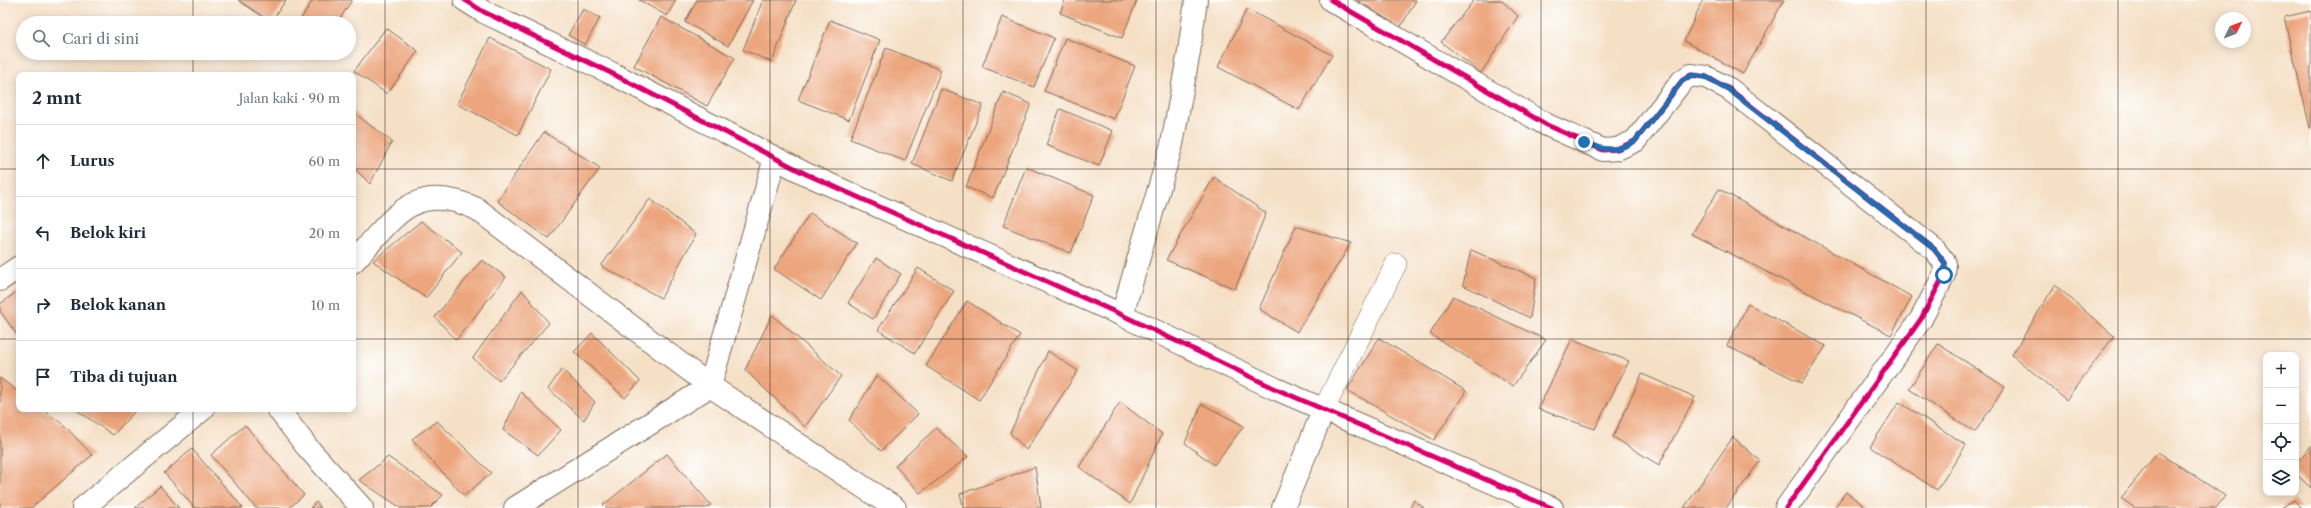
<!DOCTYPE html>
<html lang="id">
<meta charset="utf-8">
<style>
:root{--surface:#fff;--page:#f6f6f7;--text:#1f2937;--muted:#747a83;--line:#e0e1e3}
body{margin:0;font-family:"Libre Caslon Text",serif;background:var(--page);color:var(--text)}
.controls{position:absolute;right:12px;bottom:12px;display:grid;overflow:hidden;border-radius:8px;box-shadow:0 2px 10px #0003}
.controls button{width:36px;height:36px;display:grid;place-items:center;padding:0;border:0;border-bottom:1px solid var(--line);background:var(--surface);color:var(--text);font:20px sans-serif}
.compass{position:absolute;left:2215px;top:12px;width:36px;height:36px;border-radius:50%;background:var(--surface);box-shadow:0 2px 10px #0003;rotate:47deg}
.stop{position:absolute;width:12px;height:12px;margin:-9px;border:3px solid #1f6fb2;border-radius:50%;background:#fff}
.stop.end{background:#1f6fb2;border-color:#fff;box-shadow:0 1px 4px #0008}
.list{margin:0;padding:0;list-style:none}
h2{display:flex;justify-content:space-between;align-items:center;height:52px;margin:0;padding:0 16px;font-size:17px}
h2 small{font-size:13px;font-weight:400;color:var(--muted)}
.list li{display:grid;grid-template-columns:26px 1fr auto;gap:12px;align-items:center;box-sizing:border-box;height:72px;padding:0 16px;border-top:1px solid var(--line)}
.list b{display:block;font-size:15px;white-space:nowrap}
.list em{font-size:13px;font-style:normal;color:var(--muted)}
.icon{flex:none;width:22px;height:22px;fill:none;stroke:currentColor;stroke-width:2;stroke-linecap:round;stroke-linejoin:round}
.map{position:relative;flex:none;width:2311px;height:508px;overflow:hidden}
.search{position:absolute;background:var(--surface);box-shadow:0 2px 10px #0003;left:16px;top:16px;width:340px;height:44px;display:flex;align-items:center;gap:10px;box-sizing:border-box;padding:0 14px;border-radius:22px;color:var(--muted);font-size:15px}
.panel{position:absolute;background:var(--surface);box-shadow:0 2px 10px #0003;left:16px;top:72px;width:340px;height:340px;border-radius:8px}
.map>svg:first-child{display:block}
.building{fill:#eca57d}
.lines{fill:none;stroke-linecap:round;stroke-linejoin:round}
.service-casing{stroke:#7c6a59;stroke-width:22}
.minor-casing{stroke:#7c6a59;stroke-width:24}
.service{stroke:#fff;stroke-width:21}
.minor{stroke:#fff;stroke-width:22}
.cycleway-casing{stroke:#fff;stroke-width:8}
.cycleway{stroke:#d6006c;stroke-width:5}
.route{stroke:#1f6fb2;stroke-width:5}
.grid{fill:none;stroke:#3b2a1e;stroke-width:1;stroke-opacity:0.55}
</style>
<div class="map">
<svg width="2311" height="508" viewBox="0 0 2311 508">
<rect width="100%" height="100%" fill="#fff"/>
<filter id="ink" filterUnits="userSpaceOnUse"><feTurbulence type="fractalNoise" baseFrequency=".025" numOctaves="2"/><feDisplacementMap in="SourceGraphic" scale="8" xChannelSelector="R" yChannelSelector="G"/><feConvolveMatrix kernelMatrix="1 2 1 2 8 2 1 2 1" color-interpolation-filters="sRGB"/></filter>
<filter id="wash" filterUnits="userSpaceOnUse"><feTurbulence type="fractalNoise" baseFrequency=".012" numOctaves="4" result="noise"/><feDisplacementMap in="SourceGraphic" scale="16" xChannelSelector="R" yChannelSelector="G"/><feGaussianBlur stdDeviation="0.9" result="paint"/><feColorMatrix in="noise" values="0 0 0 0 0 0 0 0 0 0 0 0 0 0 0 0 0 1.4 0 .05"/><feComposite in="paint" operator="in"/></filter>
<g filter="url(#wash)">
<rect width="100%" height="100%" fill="#f5e0c6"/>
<g id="blocks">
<path class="building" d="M238 0H286L271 22Z
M313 0H352L337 23H298Z
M639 0H676L667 16Z
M697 0H753L728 46 685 22Z
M763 0H796L772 62 743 50Z
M1065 0H1137L1122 38 1060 13Z
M1357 0H1416L1400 28Z
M1474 0H1501L1518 16 1481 73 1441 42Z
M1703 0H1784L1743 74 1684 41Z
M583 9 600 18 585 45 568 35Z
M1247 9 1332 55 1299 110 1218 67Z
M2311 11V128H2310L2284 17Z
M661 17 735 58 707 106 634 66Z
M1002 17 1054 38 1034 87 982 67Z
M830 20 880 40 849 120 798 100Z
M386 28 418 51 387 94 354 71Z
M490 38 551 69 518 135 457 104Z
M1065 38 1135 66 1114 119 1044 91Z
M886 48 941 70 905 161 850 139Z
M307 53H317L314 58Z
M941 89 983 105 952 181 912 164Z
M1003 92 1031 104 993 198 966 187Z
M1060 109 1113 131 1099 166 1046 145Z
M353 112 392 142 370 184 353 167Z
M544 132 600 168 549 239 497 201Z
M1026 167 1094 195 1071 253 1003 226Z
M1214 177 1266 213 1235 289 1166 260Z
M1719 189 1912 297 1891 335 1692 234Z
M650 199 696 234 661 298 601 266Z
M810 213 857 243 821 300 774 269Z
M421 221 462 252 426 298 373 261Z
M1296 226 1351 243 1297 332 1259 309Z
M1471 250 1536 278 1530 318 1463 285Z
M876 258 901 274 873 319 848 303Z
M482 260 506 277 456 340 435 317Z
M918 268 954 291 915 353 878 330Z
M2055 285 2114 336 2066 400 2012 355Z
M19 290V338L0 311V304Z
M522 290 549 323 499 381 473 358Z
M1453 296 1546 340 1513 386 1430 334Z
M967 301 1020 335 979 400 926 366Z
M1748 304 1826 346 1802 383 1727 346Z
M772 315 841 376 805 427 745 370Z
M592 333 640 381 625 398 574 352Z
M1379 338 1466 391 1434 440 1347 390Z
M1572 339 1629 361 1595 429 1538 409Z
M1938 344 2005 387 1975 432 1909 389Z
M1048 351 1078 371 1026 450 1010 433Z
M562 369 595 402 584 420 548 389Z
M1642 374 1695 397 1659 465 1613 437Z
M877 375 918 414 881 451 849 420Z
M0 378 19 392V409H42L65 426 92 455 31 508H0Z
M521 392 561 430 538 455 503 430Z
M1120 402 1162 434 1130 504 1079 467Z
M1899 402 1966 445 1937 490 1870 447Z
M1202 404 1244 426 1214 465 1185 443Z
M75 409H137L113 435Z
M437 421 491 473 464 496 412 439Z
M245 425 304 495 289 508H256L211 455Z
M936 428 968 457 920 493 895 466Z
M1733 437 1760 461 1726 508H1684Z
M2311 446V488L2296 474V463Z
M192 449 243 508H195L164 473Z
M2158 452 2225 496 2216 508H2135L2121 498Z
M667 454 711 505 707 508H606L603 505Z
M388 457 443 495 430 508H401L359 480Z
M1035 467 1041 508H964L960 494Z
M160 486 179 508H135Z
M1846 492 1867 508H1834Z
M1414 500 1424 508H1410Z
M2294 500 2301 508H2281Z
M316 502 321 508H310Z"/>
</g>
</g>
<g filter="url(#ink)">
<use href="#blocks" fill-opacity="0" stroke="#7c6a59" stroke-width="1"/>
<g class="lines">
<defs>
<path id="service" d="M1324 409 1396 264"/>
<path id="minor" d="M465 0 484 12 611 73 806 174 1122 315 1276 389 1552 508
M1331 0 1547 125 1603 150 1617 149 1635 141 1682 81 1691 75 1706 77 1729 89 1934 249 1945 263 1944 275 1921 319 1786 508
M353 262C394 219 412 179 477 209L710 386 895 508
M0 280 19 267
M1122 315 1172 144 1189 52 1196 0
M278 409 307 447 362 508
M83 508 203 409
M515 508 710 386 775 158
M1283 508 1324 409"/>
</defs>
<use href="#service" class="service-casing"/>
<use href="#minor" class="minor-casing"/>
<use href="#service" class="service"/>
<use href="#minor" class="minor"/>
<defs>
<path id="cycleway" d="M465 0 484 12 611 73 806 174 1122 315 1276 389 1552 508
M1331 0 1547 125 1603 150 1617 149 1635 141 1682 81 1691 75 1706 77 1729 89 1934 249 1945 263 1944 275 1921 319 1786 508"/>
</defs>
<use href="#cycleway" class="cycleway-casing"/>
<use href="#cycleway" class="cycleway"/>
</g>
</g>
<g class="lines" filter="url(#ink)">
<path class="route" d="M1584 142C1603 150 1617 153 1635 141L1682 81 1692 75 1706 77 1728 89 1934 249 1945 263 1944 275"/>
</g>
<path class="grid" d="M193 0V23M385 0V508M578 0V508M770 0V508M963 0V508M1156 0V508M1348 0V508M1541 0V508M1733 0V508M1926 0V508M2118 0V508M193 53V75M0 169H19M353 169H2311M0 339H19M353 339H2311M193 409V508"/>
</svg>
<div class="controls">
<button>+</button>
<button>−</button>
<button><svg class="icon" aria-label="locate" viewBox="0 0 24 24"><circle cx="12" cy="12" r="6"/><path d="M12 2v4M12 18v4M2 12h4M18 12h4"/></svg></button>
<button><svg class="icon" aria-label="layers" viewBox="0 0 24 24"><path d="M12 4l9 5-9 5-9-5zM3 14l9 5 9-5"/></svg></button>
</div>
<svg class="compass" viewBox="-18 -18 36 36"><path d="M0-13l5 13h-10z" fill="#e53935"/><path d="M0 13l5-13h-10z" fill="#747a83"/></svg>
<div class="stop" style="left:1944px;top:275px"></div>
<div class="stop end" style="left:1584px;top:142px"></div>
<div class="search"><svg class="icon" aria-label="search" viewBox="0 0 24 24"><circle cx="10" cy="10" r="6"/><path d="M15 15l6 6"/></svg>Cari di sini</div>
<section class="panel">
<h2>2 mnt<small>Jalan kaki · 90 m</small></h2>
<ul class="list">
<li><svg class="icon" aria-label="ahead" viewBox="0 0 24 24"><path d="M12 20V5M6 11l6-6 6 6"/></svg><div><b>Lurus</b></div><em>60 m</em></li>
<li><svg class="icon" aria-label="left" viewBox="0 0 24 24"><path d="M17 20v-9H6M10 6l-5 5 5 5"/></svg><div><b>Belok kiri</b></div><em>20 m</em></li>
<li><svg class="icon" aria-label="right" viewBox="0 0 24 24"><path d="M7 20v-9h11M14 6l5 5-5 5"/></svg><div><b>Belok kanan</b></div><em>10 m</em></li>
<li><svg class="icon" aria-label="arrive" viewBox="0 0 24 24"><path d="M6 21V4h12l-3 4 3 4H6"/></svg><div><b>Tiba di tujuan</b></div></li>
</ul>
</section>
</div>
